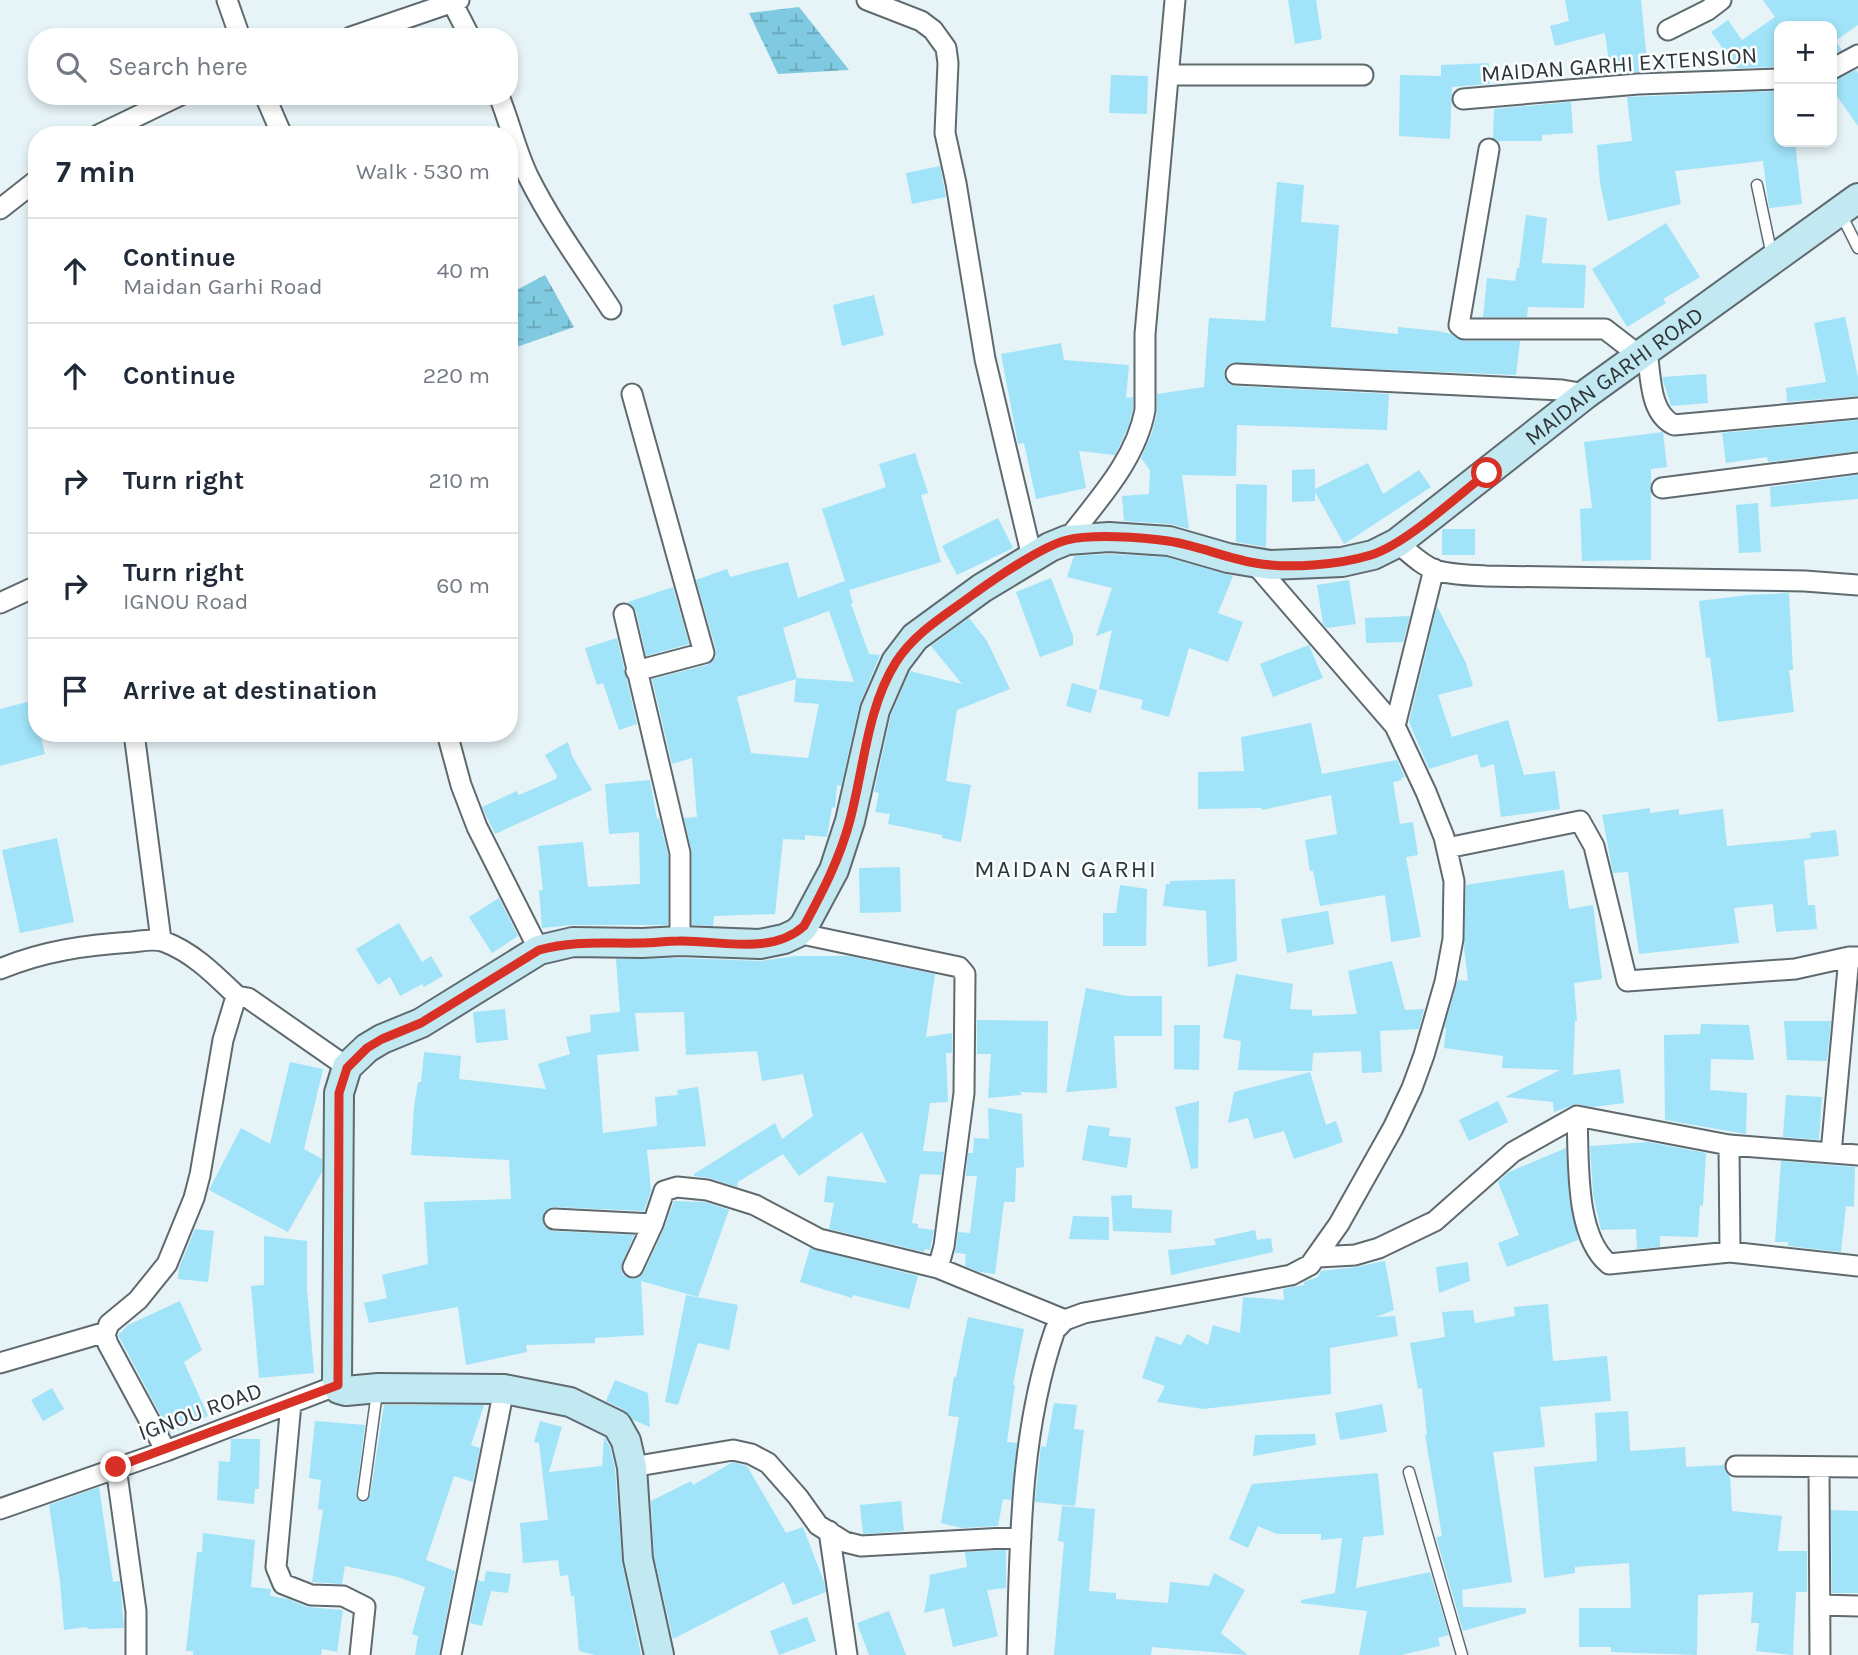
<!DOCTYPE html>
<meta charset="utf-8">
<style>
:root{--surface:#fff;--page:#f6f6f7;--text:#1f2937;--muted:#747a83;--line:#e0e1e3}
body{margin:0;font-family:Karla,sans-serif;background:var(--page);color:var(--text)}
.controls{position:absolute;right:21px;top:21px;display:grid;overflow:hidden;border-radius:14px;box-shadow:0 4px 10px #0003}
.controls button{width:63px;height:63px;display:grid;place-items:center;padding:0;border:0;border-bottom:2px solid var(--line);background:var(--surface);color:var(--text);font:35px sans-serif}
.stop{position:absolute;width:21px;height:21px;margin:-16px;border:5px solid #d93025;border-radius:50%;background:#fff}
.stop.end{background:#d93025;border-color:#fff;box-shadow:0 2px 7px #0008}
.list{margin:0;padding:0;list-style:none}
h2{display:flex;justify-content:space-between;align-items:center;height:91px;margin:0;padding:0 28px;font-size:30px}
h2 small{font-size:23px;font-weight:400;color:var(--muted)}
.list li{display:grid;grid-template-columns:46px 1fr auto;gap:21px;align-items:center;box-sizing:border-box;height:105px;padding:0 28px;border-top:2px solid var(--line)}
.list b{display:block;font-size:26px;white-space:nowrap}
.list p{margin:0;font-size:23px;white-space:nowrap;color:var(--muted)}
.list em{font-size:23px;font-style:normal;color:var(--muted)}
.icon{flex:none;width:38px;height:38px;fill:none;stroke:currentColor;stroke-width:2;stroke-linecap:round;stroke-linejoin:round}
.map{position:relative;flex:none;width:1858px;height:1655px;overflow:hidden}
.search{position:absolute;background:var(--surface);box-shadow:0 4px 10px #0003;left:28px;top:28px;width:490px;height:77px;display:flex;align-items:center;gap:18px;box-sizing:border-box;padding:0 24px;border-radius:28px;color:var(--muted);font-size:26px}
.panel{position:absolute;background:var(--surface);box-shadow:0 4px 10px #0003;left:28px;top:126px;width:490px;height:616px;border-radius:28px}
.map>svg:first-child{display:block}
.wetland{fill:url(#wetland-marsh)}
.building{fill:#a1e3f8;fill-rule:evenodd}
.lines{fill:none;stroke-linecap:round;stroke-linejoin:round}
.lane-casing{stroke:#5f6a6e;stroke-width:13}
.street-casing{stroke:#5f6a6e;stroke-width:23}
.secondary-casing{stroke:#5f6a6e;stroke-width:32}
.lane{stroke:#fff;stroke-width:10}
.street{stroke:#fff;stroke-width:19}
.secondary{stroke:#c2e8f1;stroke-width:28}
.route{stroke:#d93025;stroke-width:9}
.labels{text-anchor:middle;stroke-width:5;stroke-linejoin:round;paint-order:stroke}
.street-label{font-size:23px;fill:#303537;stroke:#fbfeff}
.neighbourhood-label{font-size:24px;letter-spacing:2px;fill:#2d373a;stroke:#fbfeff}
</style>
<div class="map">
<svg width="1858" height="1655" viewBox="0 0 1858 1655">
<defs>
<pattern id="wetland-marsh" width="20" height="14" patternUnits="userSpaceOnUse" patternTransform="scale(1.75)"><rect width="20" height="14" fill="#7fcae1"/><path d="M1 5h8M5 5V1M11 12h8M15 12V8" fill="none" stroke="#68a5b7"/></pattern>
</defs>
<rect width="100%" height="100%" fill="#e6f3f7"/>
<path class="wetland" d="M799 7 849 70 778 74 749 13Z
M545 275 574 327 514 348 509 341V294Z"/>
<path class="building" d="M1288 0H1316L1322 39 1295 44Z
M1565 0H1641L1648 71 1625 73V69L1610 71 1605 33 1555 46 1550 26 1569 21Z
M1763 0H1858V25L1835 41 1842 50 1832 55V26H1782L1779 23V67L1737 68 1711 32 1728 20 1742 40 1775 17Z
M1489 63 1490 84 1452 87 1450 139 1399 136 1400 75 1441 76V65Z
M1856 70 1858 73V126L1832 89V81Z
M1111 75 1148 76 1147 114 1109 113Z
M1776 91 1779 142H1795L1802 204 1769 208 1763 161 1675 171 1681 204 1608 221 1600 183 1597 145 1632 141 1627 97Z
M1571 102 1573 133 1542 135V141H1498L1493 138 1494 109Z
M940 166 946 197 912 204 906 173Z
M1277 182 1304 185 1301 222 1339 225 1331 327 1398 334V327L1438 331 1451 334 1464 341H1520L1516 375 1231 363 1225 368 1224 374 1229 384 1235 386 1389 394 1387 430 1237 425 1236 476 1182 475 1189 529 1170 524 1124 521 1122 496 1149 494 1150 470 1141 458 1152 433 1157 413V394L1204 387 1209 318 1265 321Z
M1526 215 1547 218 1542 263 1586 265 1584 308 1528 307 1527 317H1483L1487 278 1515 281 1517 268H1519Z
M1666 223 1700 277 1663 299 1666 303 1627 327 1592 269Z
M874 295 884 335 842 346 833 305Z
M1845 317 1858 377V396L1787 402 1786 388 1826 382 1814 323Z
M1061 343 1064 360 1129 365 1126 398 1133 397V408L1129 425 1115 455 1079 451 1086 488 1036 499 1024 443 1018 444 1001 354Z
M1706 374 1708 403 1671 406 1662 377Z
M1858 420V451L1768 462 1767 457 1726 463 1722 433Z
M1663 432 1667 467 1651 469V560L1582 561 1580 509 1592 508 1584 442Z
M915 453 928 493 921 495 941 562 849 590 853 603 851 604 869 654 880 655 859 706 841 786 837 785 835 808 832 807 827 837 805 835V840L783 839 775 914 714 916 713 926 692 925V853L684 818 697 817 692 758 672 764 652 679 707 665 716 657V650L696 580 727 569 730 577 788 562 798 598 845 581 822 509 886 487 879 464ZM829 611 854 682 797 678 783 628ZM796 679 794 702 819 704 808 758 751 753 737 697Z
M1368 463 1383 494 1419 470 1431 487 1344 544 1315 492V501L1292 502V470L1315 469V489Z
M1858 475V499L1771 507 1770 487Z
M1236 484 1267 485 1266 547 1236 542Z
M1758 503 1761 552 1739 553 1736 505Z
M998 518 1013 548 957 575 942 546Z
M1442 529H1475V555H1442Z
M1109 554 1166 557 1233 576 1218 613 1243 622 1228 662 1189 648 1169 717 1141 709 1143 700 1099 689 1112 630 1096 636 1112 588 1067 577 1074 556Z
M1051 578 1073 636V645L1040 657 1016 592Z
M1349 580 1356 624 1327 628 1323 624 1317 585Z
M673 587 689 644 646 656 636 611 628 602Z
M1789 593 1793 670H1789L1794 712 1718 722 1710 657 1706 658 1699 601 1748 595Z
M1437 606 1466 663 1473 686 1438 695 1452 737 1508 720 1524 775 1555 771 1560 809 1501 817 1494 764 1481 768 1477 754 1429 769 1409 722Z
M1410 616 1403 642 1366 643 1365 618Z
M969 618 987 641 1010 689 957 710 946 781 971 785 961 842 942 838V835L888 824 890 814 875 812 879 793 874 792 891 715 910 671 962 684 931 646Z
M617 638 637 724 619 730 603 683 597 685 585 648Z
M1309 645 1323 678 1273 697 1260 664Z
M1072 683 1097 690 1091 713 1066 706Z
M31 701 37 722V733H40L45 754 0 766V709Z
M1311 723 1322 774 1397 760 1405 777 1401 778 1402 780 1393 782 1400 824 1413 822 1418 855 1406 857 1421 937 1391 942 1385 895 1320 906 1313 871H1310L1305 840 1337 834 1331 795 1262 810 1261 808 1198 809V772L1244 771 1241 737Z
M568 742 572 756 592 790 495 834 482 807 517 791 519 795 556 779 557 776 545 755Z
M650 780 657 819 659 818 668 854V925H573L542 928 539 890H543L538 846 583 842 588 887 640 884 639 832 609 834 605 784Z
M1650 808V813L1679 809V815L1723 809 1727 846 1811 838 1810 833 1836 830 1839 856 1804 860 1808 905H1815L1817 929 1776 932 1773 904 1734 908 1739 943 1639 954 1628 872 1613 873 1602 815Z
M57 838 74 922 20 933 2 850Z
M900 867 901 912 860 913 859 868Z
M1564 870 1569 909 1593 905 1602 979 1574 983 1577 1021H1575L1573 1075 1620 1069 1624 1103 1593 1107 1576 1104 1554 1112 1553 1102 1505 1097 1560 1070 1502 1068 1503 1056 1444 1048 1446 1028H1444L1458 980 1468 981 1464 948 1466 885Z
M1235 879 1237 961 1208 967 1206 911 1163 906 1166 884H1170V881Z
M1120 885 1147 889 1146 946H1103V913H1116Z
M499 898 518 936 492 953 469 917Z
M1328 911 1334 944 1287 953 1281 919Z
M399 923 422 962 431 956 443 976 424 987 422 984 400 996 390 977 378 985 356 949Z
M795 956H848L935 974 926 1037 952 1033V1053H946L948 1102 930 1103 923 1151 944 1152 941 1175 920 1174 912 1223 918 1224V1228L934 1230 930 1250 925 1249 924 1252 829 1229 834 1203 824 1202 827 1176 887 1183 862 1132 799 1176 783 1154 738 1182 737 1187 710 1178 694 1176V1174L775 1123 782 1139 813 1116 803 1074 762 1081 757 1051 686 1055 684 1012 635 1013 639 1051 597 1055 603 1133 657 1126 655 1097 678 1095 677 1090 698 1087 706 1146 647 1150 651 1191 644 1211 554 1207 544 1212 543 1224 547 1229 553 1231 634 1235 621 1267 623 1275 633 1279 639 1277 644 1272 664 1229 674 1201 705 1202 729 1210 698 1297 641 1281 644 1335 595 1338V1343L526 1345 527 1352 466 1365 458 1307 369 1323 364 1303 387 1298 382 1275 428 1264 424 1202 511 1199 509 1160 411 1155 414 1107 418 1082H421L424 1052 461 1056 459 1079 546 1089 538 1064 570 1054 566 1037 591 1032 590 1015 620 1012 616 959 680 958 760 961Z
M1392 961 1405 1010 1424 1009 1419 1029 1380 1031 1382 1072 1362 1073 1361 1051 1313 1053 1312 1071 1238 1070 1241 1041 1223 1038 1236 974 1293 984 1290 1009 1312 1010V1016L1357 1014 1348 971Z
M1086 988 1127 996H1162V1036H1114L1117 1088 1066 1092Z
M505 1009 508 1040 476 1043 473 1012Z
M977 1020 1048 1021 1047 1093 1021 1092V1095L988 1098 991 1054H977Z
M1784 1021H1831L1827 1061 1787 1060Z
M1701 1024 1749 1025 1754 1060 1711 1059 1710 1090 1747 1093 1746 1134 1665 1120 1664 1035 1700 1034Z
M1174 1025H1200L1199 1070 1174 1069Z
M290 1062 323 1069 304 1149 322 1159V1172L288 1232 209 1190 241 1128 270 1144Z
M1310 1072 1326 1125 1336 1121 1343 1142 1294 1159 1284 1131 1254 1139 1248 1118 1228 1123 1234 1092Z
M1786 1095 1822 1097 1819 1140 1783 1137Z
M1199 1101 1198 1168 1191 1169 1175 1107Z
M1498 1101 1508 1122 1469 1141 1459 1120Z
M988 1108 1022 1114 1024 1167 1016 1168 1015 1202H1004L995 1274 980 1272 965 1266 966 1254 955 1253 958 1232 970 1233 977 1176H966L968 1153H973L974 1138 989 1139Z
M1088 1125 1110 1128 1109 1136 1131 1138 1127 1168 1082 1160Z
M1648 1142 1706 1153 1703 1206 1700 1205 1698 1237 1660 1236V1247L1637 1249 1636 1229 1601 1230 1593 1194 1590 1146Z
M1566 1148 1569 1197 1578 1240 1507 1267 1498 1243 1519 1235 1498 1182 1509 1172Z
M1781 1161 1855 1167 1854 1207 1846 1206 1841 1252 1788 1246V1242H1775Z
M1132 1195V1208L1172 1210 1171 1233 1113 1231 1111 1196Z
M1073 1216 1109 1217V1240L1069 1239Z
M195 1229 214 1231 208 1282 178 1279 179 1268Z
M1255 1230 1257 1240 1271 1238 1273 1252 1171 1275 1168 1250 1216 1245 1214 1239Z
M264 1236 307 1241V1289L314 1373 259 1378 251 1286 264 1285Z
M810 1248 918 1276 909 1309 853 1295 852 1298 800 1282Z
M1385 1261 1394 1310 1376 1317 1395 1316 1398 1336 1330 1348 1331 1394 1203 1409 1157 1402 1165 1386 1142 1378 1156 1336 1181 1345 1187 1334 1208 1345 1213 1325 1240 1333 1243 1297 1284 1300 1283 1289 1304 1285V1282L1318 1277 1321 1271 1356 1267Z
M1468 1262 1470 1281 1439 1293 1436 1267Z
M686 1295 738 1305 729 1350 698 1343 678 1405 665 1402Z
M180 1301 202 1350 184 1362 208 1416 170 1433 118 1335 128 1325Z
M1548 1304 1553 1361 1607 1356 1611 1401 1540 1407 1545 1447 1493 1452 1512 1582 1462 1590 1463 1607 1526 1608V1613L1463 1631 1436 1537 1442 1536 1425 1435H1427L1422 1388 1418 1389 1410 1343 1445 1337 1442 1312 1473 1310 1475 1323 1515 1316 1514 1307Z
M968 1317 1024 1329 1013 1385H1015L1007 1442 1017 1443 1011 1500 1003 1499 998 1526 962 1528 941 1523 959 1417 948 1416 954 1377H956Z
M615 1380 648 1393 650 1427 633 1420 624 1410 606 1401Z
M52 1388 64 1409 43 1421 31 1400Z
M1054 1403 1077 1405 1074 1429 1084 1430 1075 1506 1035 1502 1041 1446 1046 1447Z
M1382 1404 1387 1432 1340 1440 1335 1413Z
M384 1405H484L471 1445 480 1448 473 1482 454 1476 426 1560 455 1571 439 1655H415L418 1636 412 1634 425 1587 398 1577 345 1566 342 1584 312 1582 323 1510 318 1509 321 1480 309 1478 315 1421 365 1425 356 1495 358 1500 365 1502 370 1496Z
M1628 1411 1630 1451 1685 1447 1686 1467 1724 1465 1725 1471 1730 1477 1732 1511 1782 1516 1778 1551H1807V1592H1796L1793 1655 1756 1651 1759 1623H1751L1753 1592 1698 1595 1697 1655 1611 1652V1647H1579V1608H1631L1629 1563 1575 1567V1573L1544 1578 1534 1467 1597 1461 1595 1413Z
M540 1421 562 1427 549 1472 602 1466 604 1437 610 1447 615 1469 622 1562 641 1655H595L579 1651 574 1596H571L568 1575 560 1576 558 1560 523 1563 520 1523 548 1520 539 1443 534 1442Z
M1315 1434 1316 1445 1253 1456 1255 1435Z
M231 1439H260L259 1489H255L254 1504 217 1500 219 1461 230 1462Z
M733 1462 747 1466 786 1533 803 1527 824 1582 826 1592 793 1605 784 1582 673 1639 654 1557 651 1501 691 1481 693 1485Z
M1378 1473 1384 1535 1363 1537 1356 1588 1430 1572 1449 1635 1438 1638 1440 1646 1401 1655H1359L1367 1611 1301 1603V1600L1335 1593 1342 1538 1321 1540V1534H1277L1258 1526 1248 1548 1229 1539 1252 1484Z
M99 1487 113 1582 120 1581 124 1628 88 1629 87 1627 64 1630 60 1581 49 1505Z
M901 1501 904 1531 863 1534 860 1505Z
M1062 1506 1095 1509 1089 1591 1116 1593V1599L1168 1603 1170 1582 1209 1586 1214 1573 1245 1590 1221 1633 1248 1655 1152 1647 1151 1655H1054L1064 1542 1058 1541Z
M1831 1510 1858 1511V1593H1832Z
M203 1533 255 1540 251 1587 271 1589 270 1596 288 1599 307 1607 343 1610 337 1652 322 1649 321 1655H193V1651H186L197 1552H202Z
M1006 1550V1588L987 1590 998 1636 953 1647 944 1608 924 1613 930 1581 929 1575 967 1567 965 1552Z
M486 1571 511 1574 508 1593 491 1591 482 1626 470 1623 478 1580 484 1582Z
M889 1611 906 1655H869L857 1623Z
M807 1617 816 1641 779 1655 770 1631Z"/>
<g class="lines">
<defs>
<path id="lane" d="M1757 185 1772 256
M1840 212 1858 248
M1409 1472 1462 1655
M363 1495 377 1392"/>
<path id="street" d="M227 0 240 37
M867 0 921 21 933 30 946 48 948 63 945 133 956 183 985 359 1032 557
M452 2 470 37
M1668 30 1708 10 1721 0
M351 37 459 0
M1832 69 1858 55
M1169 75H1363
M265 96 282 135
M499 96C510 123 516 152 529 178 552 224 583 266 611 309
M1463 99 1638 84 1779 79
M98 135 179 96
M1489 149 1459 325 1464 329H1605L1640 356
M0 209 37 180
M1647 351C1651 376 1649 413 1674 425L1858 408
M1236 374 1562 390 1586 394
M632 394 704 653 636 671
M1662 488 1858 463
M1067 540C1097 501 1136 460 1145 410V334L1175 0
M1397 543C1409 552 1421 565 1435 570 1451 575 1469 575 1486 576L1805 581 1858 585
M0 603 37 586
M624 614 680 853V941
M1395 726 1434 569
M134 733 161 940
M447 733 461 785 477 827 539 950
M1447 848 1580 821 1594 846 1627 981 1795 969 1849 957H1858
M797 933 959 967 965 974 964 1093 944 1246 938 1268 1065 1320
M0 969C43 951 86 945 132 942 142 941 155 938 165 942 194 953 216 976 238 997
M1577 1116C1579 1158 1574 1236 1609 1264L1730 1252
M1729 1145 1730 1252 1858 1266
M1831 1153 1849 957
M554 1219 653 1224
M1318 1257 1355 1255 1379 1248 1435 1221 1513 1152 1577 1116 1729 1145 1858 1155
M633 1267 653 1224 664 1191 677 1187 707 1190 755 1205 819 1239 938 1268
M0 1363 106 1332
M291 1403 276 1567 283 1584 311 1595 343 1596 365 1607 360 1655
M166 1451 108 1344 105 1335 109 1324 138 1300 167 1264 194 1198 200 1175 223 1040 235 1000 242 997 248 998 347 1067
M1736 1466 1858 1467
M116 1467 136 1611V1655
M632 1467 733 1450 751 1454 768 1463 798 1497 818 1525 845 1542 861 1546 1021 1537
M1819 1467 1820 1655
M0 1509 166 1451 338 1385
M829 1531 847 1655
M1820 1605 1858 1606
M451 1655 504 1389
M1017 1655C1020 1546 1019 1434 1055 1330L1065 1320 1084 1313 1291 1275 1310 1265 1339 1224 1393 1128 1412 1088 1424 1055 1445 982 1453 939 1454 881 1444 837 1426 792 1395 726 1255 564"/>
<g id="secondary">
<path id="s1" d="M659 1655 638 1559 632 1467 626 1441 617 1425 570 1402 504 1389 378 1388 346 1391 339 1389 337 1381 339 1093 347 1067 367 1048 382 1039 421 1023 539 950 573 942 642 943 680 941 760 944 784 939 797 933 804 926 834 870 850 821 875 710 896 662 915 637 982 588 1050 547 1067 540 1109 537 1169 541 1228 558 1270 565 1342 562 1373 555 1397 543 1586 394 1858 198"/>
</g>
</defs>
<use href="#lane" class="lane-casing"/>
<use href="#street" class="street-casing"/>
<use href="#secondary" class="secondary-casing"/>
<use href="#lane" class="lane"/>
<use href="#street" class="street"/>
<use href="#secondary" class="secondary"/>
</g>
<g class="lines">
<path class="route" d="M116 1467 338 1385 339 1093 347 1068 367 1048 382 1039 421 1023 539 950C575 940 605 944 641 943 654 943 666 941 679 941 719 940 771 956 804 926 823 891 840 858 850 820 864 768 867 708 896 662 915 632 947 614 975 593 996 578 1043 546 1067 540 1091 534 1142 537 1168 541 1197 545 1225 558 1255 563 1289 569 1338 565 1371 555 1406 544 1456 497 1487 473"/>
</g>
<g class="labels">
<g class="street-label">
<text transform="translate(1619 64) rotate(-4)" y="8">MAIDAN GARHI EXTENSION</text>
<text dy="8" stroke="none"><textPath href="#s1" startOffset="2445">MAIDAN GARHI ROAD</textPath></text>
<text transform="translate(200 1411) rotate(-20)" y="8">IGNOU ROAD</text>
</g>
<g class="neighbourhood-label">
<text x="1066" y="877">MAIDAN GARHI</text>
</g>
</g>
</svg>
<div class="controls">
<button>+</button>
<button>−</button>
</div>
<div class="stop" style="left:1487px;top:473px"></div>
<div class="stop end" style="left:116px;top:1467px"></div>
<div class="search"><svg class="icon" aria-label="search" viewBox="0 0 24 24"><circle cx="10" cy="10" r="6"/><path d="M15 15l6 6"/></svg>Search here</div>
<section class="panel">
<h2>7 min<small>Walk · 530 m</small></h2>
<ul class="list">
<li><svg class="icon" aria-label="ahead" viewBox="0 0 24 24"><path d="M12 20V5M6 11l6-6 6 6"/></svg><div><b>Continue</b><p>Maidan Garhi Road</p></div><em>40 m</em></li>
<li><svg class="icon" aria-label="ahead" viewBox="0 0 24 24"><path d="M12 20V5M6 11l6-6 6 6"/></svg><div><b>Continue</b></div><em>220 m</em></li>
<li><svg class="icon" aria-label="right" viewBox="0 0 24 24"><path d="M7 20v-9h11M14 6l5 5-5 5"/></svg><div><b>Turn right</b></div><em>210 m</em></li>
<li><svg class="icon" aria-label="right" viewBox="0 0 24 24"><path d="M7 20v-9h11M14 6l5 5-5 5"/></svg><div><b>Turn right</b><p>IGNOU Road</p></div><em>60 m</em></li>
<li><svg class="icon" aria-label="arrive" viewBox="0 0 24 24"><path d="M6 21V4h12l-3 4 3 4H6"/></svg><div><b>Arrive at destination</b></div></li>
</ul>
</section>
</div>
